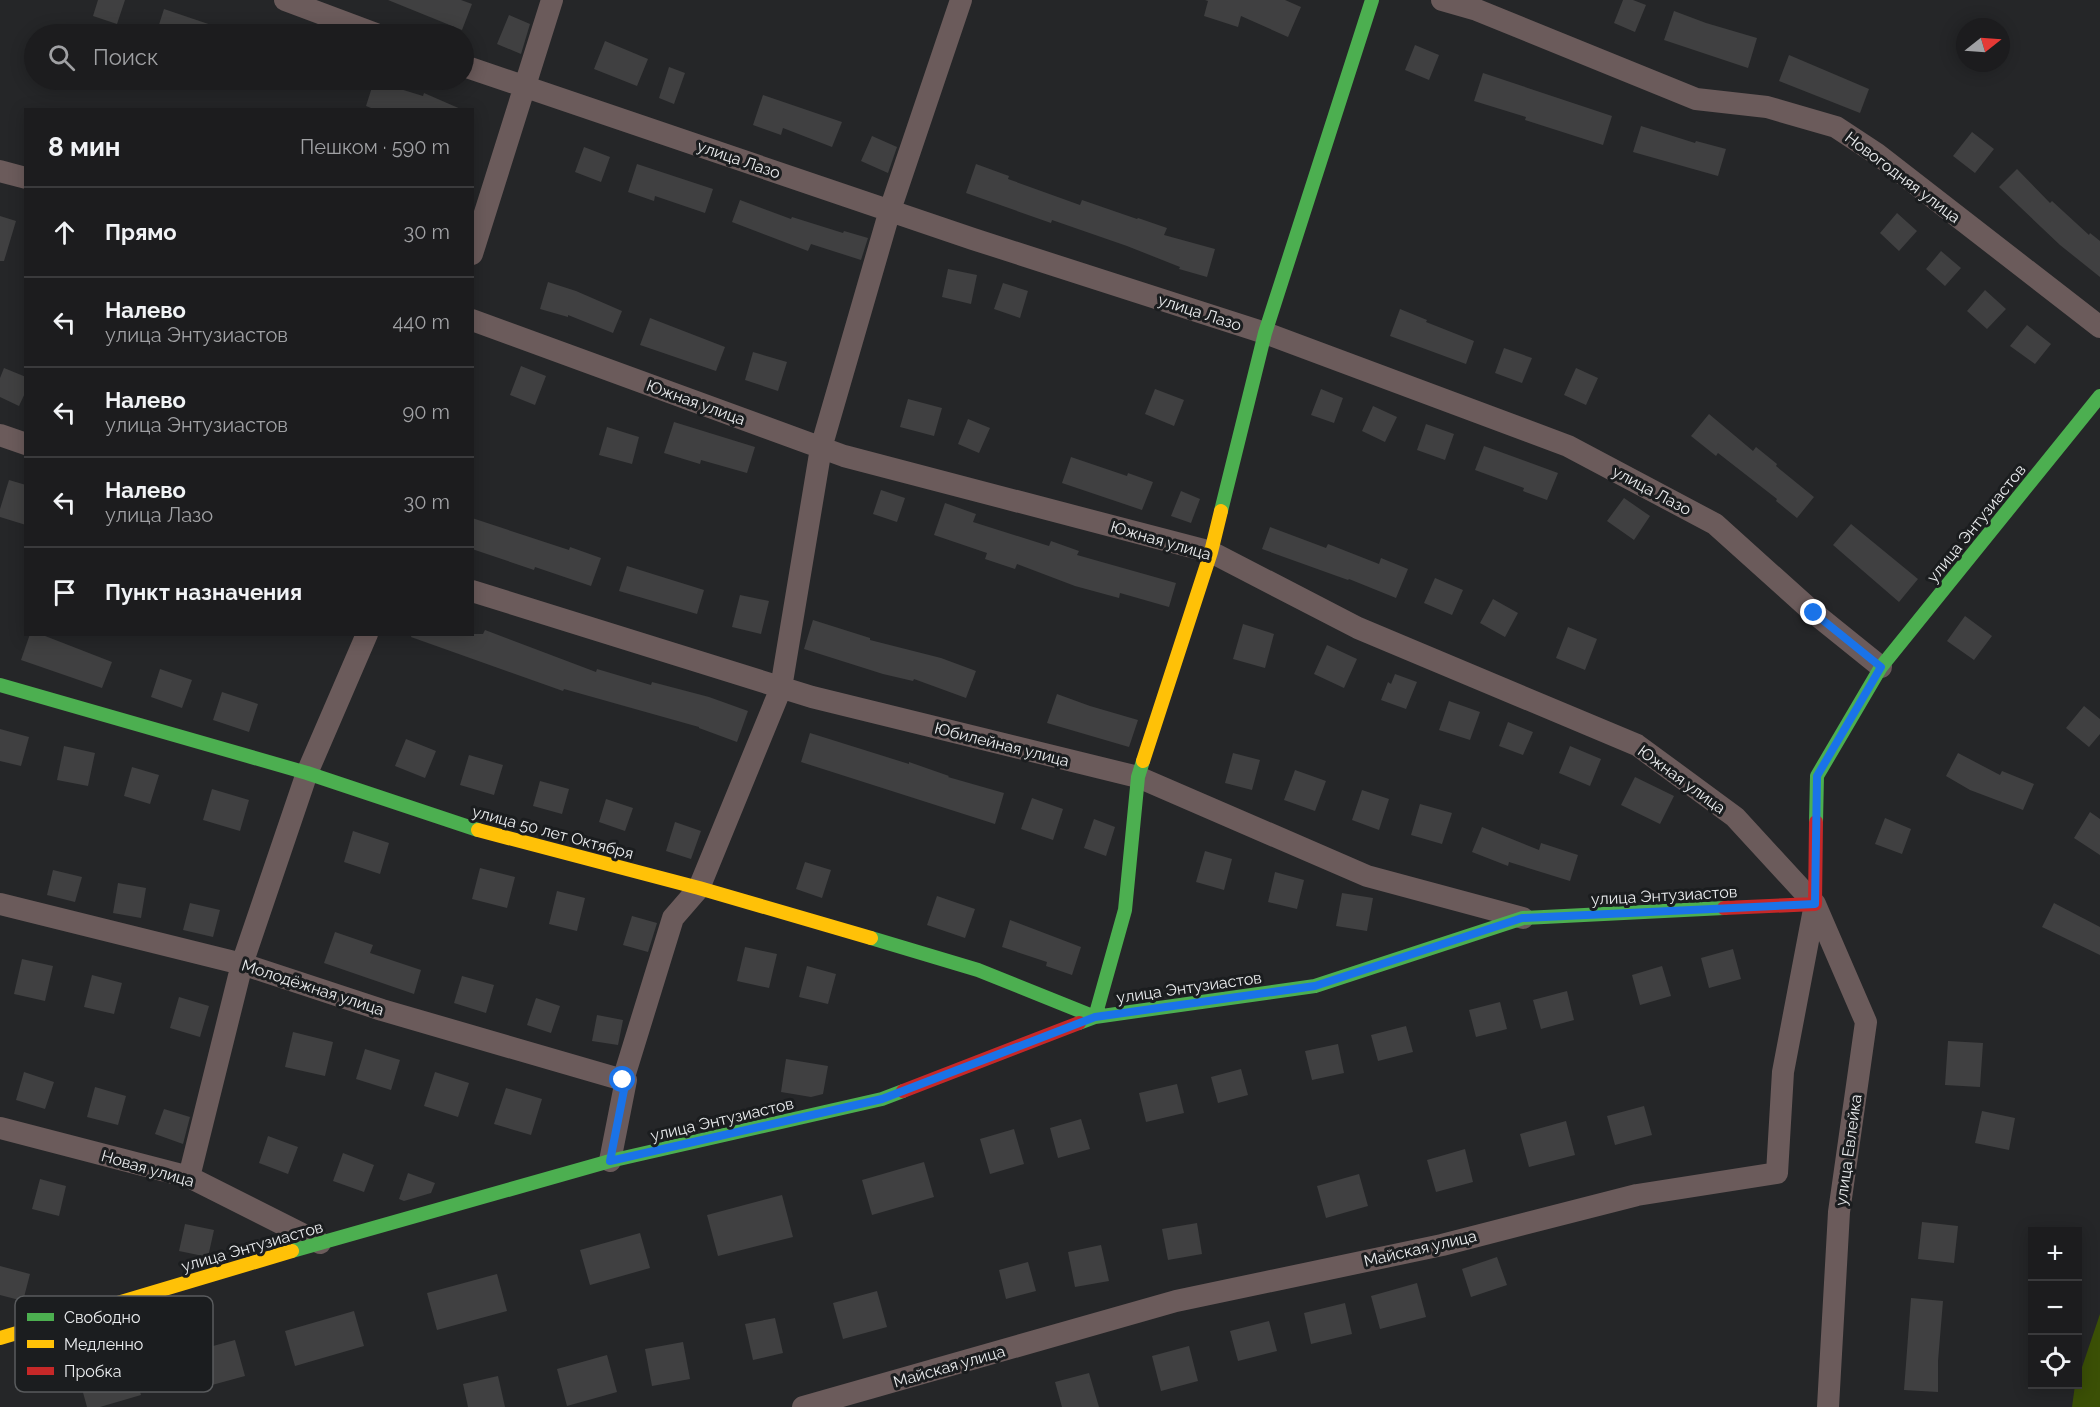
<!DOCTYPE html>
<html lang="ru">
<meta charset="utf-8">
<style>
:root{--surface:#1c1c1e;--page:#29292b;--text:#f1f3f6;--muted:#a0a1a4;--line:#3a3a3c}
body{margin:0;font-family:Raleway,sans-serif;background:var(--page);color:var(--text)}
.controls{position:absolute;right:18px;bottom:18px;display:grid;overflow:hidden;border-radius:0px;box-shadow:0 3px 15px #0003}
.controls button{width:54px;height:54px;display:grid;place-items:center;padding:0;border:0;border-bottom:2px solid var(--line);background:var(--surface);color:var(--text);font:30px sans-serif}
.compass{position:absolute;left:1956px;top:18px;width:54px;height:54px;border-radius:50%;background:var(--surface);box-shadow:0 3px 15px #0003;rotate:73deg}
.stop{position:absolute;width:18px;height:18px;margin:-14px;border:4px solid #1a73e8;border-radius:50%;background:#fff}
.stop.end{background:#1a73e8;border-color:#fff;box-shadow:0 2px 6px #0008}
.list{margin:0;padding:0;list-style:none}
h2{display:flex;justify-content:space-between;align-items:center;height:78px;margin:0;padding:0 24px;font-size:26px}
h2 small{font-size:20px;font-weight:400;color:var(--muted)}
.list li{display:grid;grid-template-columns:39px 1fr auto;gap:18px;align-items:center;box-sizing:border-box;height:90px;padding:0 24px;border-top:2px solid var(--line)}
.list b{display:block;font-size:22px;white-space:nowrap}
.list p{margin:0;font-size:20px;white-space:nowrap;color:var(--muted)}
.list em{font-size:20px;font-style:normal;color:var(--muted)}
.icon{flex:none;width:33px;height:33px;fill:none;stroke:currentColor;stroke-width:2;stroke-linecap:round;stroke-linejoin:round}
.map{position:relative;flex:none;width:2100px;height:1407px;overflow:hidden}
.search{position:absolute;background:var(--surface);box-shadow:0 3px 15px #0003;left:24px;top:24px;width:450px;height:66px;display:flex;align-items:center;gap:15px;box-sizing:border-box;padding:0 21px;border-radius:33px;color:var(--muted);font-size:22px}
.panel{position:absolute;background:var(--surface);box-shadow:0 3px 15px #0003;left:24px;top:108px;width:450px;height:528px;border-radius:0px}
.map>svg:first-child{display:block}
.forest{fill:#3b5006}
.building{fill:#404041}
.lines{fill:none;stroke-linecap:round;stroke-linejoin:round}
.street{stroke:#6b5b5b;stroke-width:22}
.fast{stroke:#4caf50;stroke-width:14}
.slow{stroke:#ffc107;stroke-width:14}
.jam{stroke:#c62828;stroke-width:14}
.route{stroke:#1a73e8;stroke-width:8}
.labels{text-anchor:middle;stroke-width:6;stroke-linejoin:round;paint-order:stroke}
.street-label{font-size:16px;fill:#eaecee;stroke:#1b1d1f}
.key{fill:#1b1d1f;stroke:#595b5d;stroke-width:1.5}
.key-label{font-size:16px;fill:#eaecee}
</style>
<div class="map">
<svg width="2100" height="1407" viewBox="0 0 2100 1407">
<rect width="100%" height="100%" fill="#252628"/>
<path class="forest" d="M2100 1314V1407H2072L2075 1385 2078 1384V1379Z"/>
<path class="building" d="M98 0H125L117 24 93 16Z
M388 0H461L472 4 462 30Z
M1205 0H1285L1301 7 1288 37 1241 16 1238 27 1204 16 1208 1Z
M1623 0H1633L1646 5 1635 32 1614 23Z
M164 9 232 32 231 34H156Z
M1674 11 1706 23 1757 38 1748 68 1664 40Z
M509 15 530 24 521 54 497 44Z
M605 41 648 59 637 86 594 69Z
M1415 45 1439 55 1429 80 1405 70Z
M1789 55 1869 89 1860 113 1779 81Z
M669 67 685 73 674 104 659 98Z
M1483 73 1612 116 1603 145 1525 120 1526 117 1474 101Z
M374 81 423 96 424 93 463 110H376L366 106Z
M763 95 842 122 832 147 783 128 781 135 753 125Z
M1641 126 1695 143 1696 141 1726 149 1718 176 1633 152Z
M1972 132 1994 149 1975 173 1953 156Z
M872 136 897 147 888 173 861 161Z
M584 147 610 157 601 182 575 172Z
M637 164 713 189 705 213 655 196 654 201 628 192Z
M976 164 1009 176 1008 179 1080 205 1082 200 1137 219 1138 218 1167 228 1164 235 1215 249 1207 277 1179 269 1180 267 1127 246 1052 220 1051 223 966 193Z
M2017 169 2050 203 2052 201 2089 235 2090 233 2100 241V277L2060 245 1999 187Z
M740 200 791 219 792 217 843 233 844 231 868 238 861 260 811 244 808 251 732 222Z
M1897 213 1917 231 1899 251 1880 233Z
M0 216 16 221 4 261H0Z
M1941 251 1961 268 1945 286 1926 269Z
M948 269 977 275 971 304 942 297Z
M548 282 576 291 622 311 613 333 568 315V317L540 309Z
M1003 283 1028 291 1020 318 994 309Z
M1985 290 2006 309 1987 329 1967 311Z
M1400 309 1427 320 1426 322 1474 341 1466 364 1390 336Z
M650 318 725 347 716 371 640 345Z
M2027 325 2051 344 2035 364 2010 346Z
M1504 348 1532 358 1522 383 1495 373Z
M753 352 787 362 778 391 745 380Z
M521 366 546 376 535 405 510 395Z
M4 368 26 377V391L19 406 0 397V378Z
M1576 368 1598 378 1586 405 1564 395Z
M1155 389 1184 400 1174 426 1145 414Z
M1321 389 1343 398 1334 423 1311 415Z
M908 399 942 408 934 436 900 427Z
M1373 406 1397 417 1385 442 1362 431Z
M1709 414 1753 451 1756 447 1777 464 1776 466 1814 497 1797 518 1776 501 1777 499 1718 453 1716 456 1691 436Z
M968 419 990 428 979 453 958 444Z
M674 422 755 447 747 473 701 460 700 464 664 453Z
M1426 424 1454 434 1445 460 1417 450Z
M607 427 639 437 632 464 599 455Z
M1484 446 1558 473 1547 500 1523 491 1524 488 1475 470Z
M1071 457 1127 476 1128 473 1153 482 1142 510 1062 483Z
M9 480 26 485V525L0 517V509Z
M881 490 905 498 897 522 873 514Z
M1181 491 1200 499 1191 523 1171 516Z
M1624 498 1650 516 1634 540 1607 521Z
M945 503 976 514 973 522 1049 546 1051 541 1079 551 1077 555 1176 583 1169 607 1120 593 1119 598 1075 586 1017 564 1015 569 985 559 987 553 934 535Z
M472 518 569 550 570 547 601 558 591 586 535 567 534 570 472 549Z
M1851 524 1918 579 1899 602 1833 545Z
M1270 527 1326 548 1328 544 1379 564 1381 558 1408 569 1396 598 1349 579 1348 580 1262 549Z
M627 566 704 590 697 614 619 591Z
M1435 578 1463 590 1452 615 1424 603Z
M740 595 769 601 761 634 732 627Z
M1493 599 1518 613 1505 637 1480 623Z
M1965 616 1992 636 1974 660 1947 641Z
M813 620 870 638V640L941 658 976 671 966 698 914 679 913 681 883 674 804 649Z
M1243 624 1274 634 1265 668 1233 659Z
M1568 627 1597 639 1585 670 1556 658Z
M485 630 596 672 597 669 651 685 652 682 709 697 748 711 737 742 699 728V727L564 689 563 691 411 637 412 634H483Z
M30 634H40L112 662 102 688 21 660Z
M1327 645 1357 659 1344 688 1314 674Z
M160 669 192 680 182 708 151 697Z
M1395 674 1417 682 1406 709 1381 700 1388 682 1391 684Z
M222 692 258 704 249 732 213 720Z
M1057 694 1090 706 1138 720 1129 747 1047 723Z
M1449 701 1480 712 1470 740 1439 730Z
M2084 706 2100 719V734L2089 747 2066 728Z
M1508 722 1533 732 1523 755 1499 746Z
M0 729 29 737 21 766 0 761Z
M810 733 909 764V762L949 776 948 777 1004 793 995 824 801 762Z
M406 739 436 751 425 778 395 766Z
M64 746 95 753 88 786 57 780Z
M1570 746 1601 759 1590 786 1559 773Z
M1233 753 1260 760 1252 790 1225 783Z
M1958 753 2000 775 2002 771 2034 784 2023 810 1970 790 1946 776Z
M469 755 503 765 494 795 460 785Z
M132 767 159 775 150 804 124 796Z
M1295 770 1326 781 1315 811 1284 800Z
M1635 777 1674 796 1660 824 1621 805Z
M540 781 569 789 562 814 533 806Z
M212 789 249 800 240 831 203 820Z
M1362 790 1389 799 1379 830 1352 820Z
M1032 798 1063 809 1053 840 1021 829Z
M606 799 633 808 625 831 599 822Z
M1420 804 1452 813 1442 844 1411 835Z
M2090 812 2100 819V855L2074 838Z
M1885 818 1911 829 1902 854 1875 844Z
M1094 819 1115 827 1106 856 1084 848Z
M675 822 701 831 691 859 666 851Z
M1482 827 1539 850 1541 843 1578 855 1570 881 1509 862 1508 866 1472 852Z
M353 831 389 843 380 874 344 862Z
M1205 851 1232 859 1224 890 1196 882Z
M805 862 831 870 822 898 796 889Z
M480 868 515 877 507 908 472 899Z
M53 870 82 877 75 902 47 895Z
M1275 872 1304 880 1297 909 1268 902Z
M118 883 146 888 141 918 113 913Z
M557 891 585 898 577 931 549 924Z
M1342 893 1373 898 1367 931 1336 926Z
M937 896 975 909 965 938 927 925Z
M190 903 220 910 213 937 183 930Z
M2054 903 2100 927V955L2042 927Z
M632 916 657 923 648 952 623 945Z
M1010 920 1081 947 1072 975 1046 966 1047 962 1002 947Z
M335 932 373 945 370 953 421 970 414 994 324 963Z
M745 947 777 954 769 988 737 981Z
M1733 949 1741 979 1709 988 1701 958Z
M22 959 53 966 45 1001 14 994Z
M807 966 836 974 828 1004 799 997Z
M1662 966 1671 996 1640 1005 1632 975Z
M92 975 122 983 114 1014 84 1007Z
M462 976 494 985 486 1013 454 1003Z
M1567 991 1574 1020 1541 1029 1533 1000Z
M179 997 209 1006 200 1037 170 1028Z
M536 998 560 1006 551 1033 527 1025Z
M1500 1002 1507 1029 1476 1037 1469 1010Z
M597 1015 623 1020 618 1045 592 1041Z
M1406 1026 1413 1052 1378 1061 1371 1035Z
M293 1032 333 1042 325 1076 285 1067Z
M1948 1041 1983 1043 1980 1087 1945 1085Z
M1338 1044 1344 1073 1312 1080 1305 1051Z
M365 1049 400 1060 391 1090 356 1079Z
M786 1059 828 1066 823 1094 811 1097 781 1092Z
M1241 1069 1248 1095 1218 1103 1211 1077Z
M24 1072 54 1082 45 1109 16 1100Z
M435 1072 469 1083 458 1117 424 1106Z
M1177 1084 1184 1113 1146 1122 1139 1093Z
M95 1087 126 1096 118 1125 87 1117Z
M506 1088 542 1099 531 1135 494 1124Z
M1644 1106 1652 1135 1615 1145 1607 1116Z
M164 1109 190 1117 183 1144 155 1134Z
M1982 1111 2015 1118 2009 1150 1975 1143Z
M1081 1119 1090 1149 1058 1158 1050 1128Z
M1566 1121 1575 1155 1529 1167 1520 1134Z
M1014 1129 1024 1164 990 1174 980 1139Z
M268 1136 298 1147 288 1174 259 1163Z
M1465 1149 1473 1182 1436 1192 1427 1160Z
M343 1153 374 1165 364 1192 333 1181Z
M924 1162 934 1197 872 1215 862 1180Z
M408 1173 435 1183 431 1193 404 1201 399 1199Z
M1359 1174 1368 1206 1326 1218 1317 1186Z
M40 1179 66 1186 59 1216 32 1209Z
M782 1195 793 1237 718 1256 707 1215Z
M1922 1222 1958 1226 1954 1263 1918 1259Z
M1197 1223 1202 1254 1168 1260 1162 1229Z
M185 1224 214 1230 208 1257 179 1251Z
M640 1233 650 1268 590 1285 580 1250Z
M1101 1245 1109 1281 1075 1287 1068 1252Z
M1497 1257 1507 1285 1471 1297 1462 1269Z
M1028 1262 1036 1291 1006 1299 999 1270Z
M0 1266 30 1274 23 1301 0 1295Z
M497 1274 507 1311 437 1330 427 1293Z
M1417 1283 1426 1317 1380 1329 1371 1296Z
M877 1291 887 1327 843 1339 833 1303Z
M1911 1298 1943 1301 1938 1361V1392L1904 1390Z
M1345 1303 1352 1334 1311 1344 1304 1313Z
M354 1311 364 1346 295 1366 285 1331Z
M775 1318 783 1353 753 1360 745 1324Z
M1269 1321 1277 1351 1238 1361 1230 1331Z
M235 1340 245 1376 190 1391 180 1355Z
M683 1342 690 1379 652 1386 645 1349Z
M1189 1346 1198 1381 1161 1391 1152 1356Z
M607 1355 617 1392 567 1406 557 1369Z
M132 1363 141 1395 100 1407H87L79 1378Z
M1089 1373 1099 1407H1062L1055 1382Z
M498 1376 505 1407H468L463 1384Z"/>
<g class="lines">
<path class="street" d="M285 0 376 34
M1442 0 1477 10 1696 99 1767 107 1836 127 1877 154 2100 327
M464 66 973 239 1265 333 1568 446 1715 524 1814 613 1881 667
M0 171 26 178
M472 254 552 0
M472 320 844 456 1211 552 1358 628 1637 745 1735 817 1815 904 1866 1022 1839 1212 1828 1407
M0 435 26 444
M472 591 812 697 1138 777 1367 876 1523 918
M0 904 242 964 382 1010 623 1080
M0 1128 189 1177 320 1243
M610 1161 626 1080H623L673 918 699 888 781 688 821 448 890 210 961 0
M189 1177 242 964 307 773 367 634
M803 1407 1176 1301 1442 1245 1637 1195 1777 1173 1783 1072 1815 904"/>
<path class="fast" d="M1221 511 1265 333 1372 0
M0 685 307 773 478 830
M1816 822 1817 776 1881 667 2100 396
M871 938 978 970 1095 1017 1125 910 1138 777 1143 761
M1079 1023 1095 1017 1315 986 1523 918 1724 908
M292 1251 610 1161 882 1099 903 1091"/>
<path class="slow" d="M1143 761 1211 552 1221 511
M478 830 699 888 871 938
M0 1338 292 1251"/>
<path class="jam" d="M1724 908 1815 904 1816 822
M903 1091 1079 1023"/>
</g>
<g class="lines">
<path class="route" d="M623 1080H626L610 1161 882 1099 1095 1017 1315 986 1522 918 1815 904 1817 776 1881 667 1814 613"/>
</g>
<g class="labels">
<g class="street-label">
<text transform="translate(739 159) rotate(19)" y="6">улица Лазо</text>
<text transform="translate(1903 177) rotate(37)" y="6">Новогодняя улица</text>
<text transform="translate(1200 312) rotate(18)" y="6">улица Лазо</text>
<text transform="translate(696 402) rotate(20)" y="6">Южная улица</text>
<text transform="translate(1652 490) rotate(28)" y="6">улица Лазо</text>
<text transform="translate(1976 523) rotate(-51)" y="6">улица Энтузиастов</text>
<text transform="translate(1161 540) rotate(16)" y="6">Южная улица</text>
<text transform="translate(1002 744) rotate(14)" y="6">Юбилейная улица</text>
<text transform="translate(1682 779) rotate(36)" y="6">Южная улица</text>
<text transform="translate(553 832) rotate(15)" y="6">улица 50 лет Октября</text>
<text transform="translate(1664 895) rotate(-3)" y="6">улица Энтузиастов</text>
<text transform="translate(313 987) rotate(18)" y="6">Молодёжная улица</text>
<text transform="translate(1189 987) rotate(-8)" y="6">улица Энтузиастов</text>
<text transform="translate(722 1119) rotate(-13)" y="6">улица Энтузиастов</text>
<text transform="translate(1848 1150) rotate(-82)" y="6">улица Евлейка</text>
<text transform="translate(148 1168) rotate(16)" y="6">Новая улица</text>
<text transform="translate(252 1246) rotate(-16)" y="6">улица Энтузиастов</text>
<text transform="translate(1420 1248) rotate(-13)" y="6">Майская улица</text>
<text transform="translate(949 1366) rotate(-16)" y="6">Майская улица</text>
</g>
</g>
<rect x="15" y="1296" width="198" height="96" rx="9" class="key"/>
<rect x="27" y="1313" width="27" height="8" fill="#4caf50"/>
<rect x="27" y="1340" width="27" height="8" fill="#ffc107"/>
<rect x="27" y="1367" width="27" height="8" fill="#c62828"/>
<g class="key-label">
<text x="64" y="1323">Свободно</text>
<text x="64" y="1350">Медленно</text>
<text x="64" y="1377">Пробка</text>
</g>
</svg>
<div class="controls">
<button>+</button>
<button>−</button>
<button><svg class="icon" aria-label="locate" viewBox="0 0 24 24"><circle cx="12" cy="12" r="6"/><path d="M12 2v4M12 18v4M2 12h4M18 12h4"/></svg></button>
</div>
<svg class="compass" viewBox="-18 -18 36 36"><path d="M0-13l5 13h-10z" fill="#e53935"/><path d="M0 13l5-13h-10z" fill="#a0a1a4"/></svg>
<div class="stop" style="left:623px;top:1080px"></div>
<div class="stop end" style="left:1814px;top:613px"></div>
<div class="search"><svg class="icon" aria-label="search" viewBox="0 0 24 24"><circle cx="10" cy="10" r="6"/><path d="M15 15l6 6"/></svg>Поиск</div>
<section class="panel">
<h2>8 мин<small>Пешком · 590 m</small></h2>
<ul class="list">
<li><svg class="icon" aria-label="ahead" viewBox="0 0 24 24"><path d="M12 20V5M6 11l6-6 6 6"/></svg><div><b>Прямо</b></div><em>30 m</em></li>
<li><svg class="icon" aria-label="left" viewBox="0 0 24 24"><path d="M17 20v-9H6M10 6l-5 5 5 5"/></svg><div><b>Налево</b><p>улица Энтузиастов</p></div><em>440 m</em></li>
<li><svg class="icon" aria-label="left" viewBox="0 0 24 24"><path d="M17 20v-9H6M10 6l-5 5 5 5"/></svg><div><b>Налево</b><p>улица Энтузиастов</p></div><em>90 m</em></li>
<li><svg class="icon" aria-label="left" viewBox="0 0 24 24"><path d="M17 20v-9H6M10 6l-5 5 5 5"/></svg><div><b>Налево</b><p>улица Лазо</p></div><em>30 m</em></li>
<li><svg class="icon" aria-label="arrive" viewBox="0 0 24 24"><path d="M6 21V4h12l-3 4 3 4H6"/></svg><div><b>Пункт назначения</b></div></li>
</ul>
</section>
</div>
